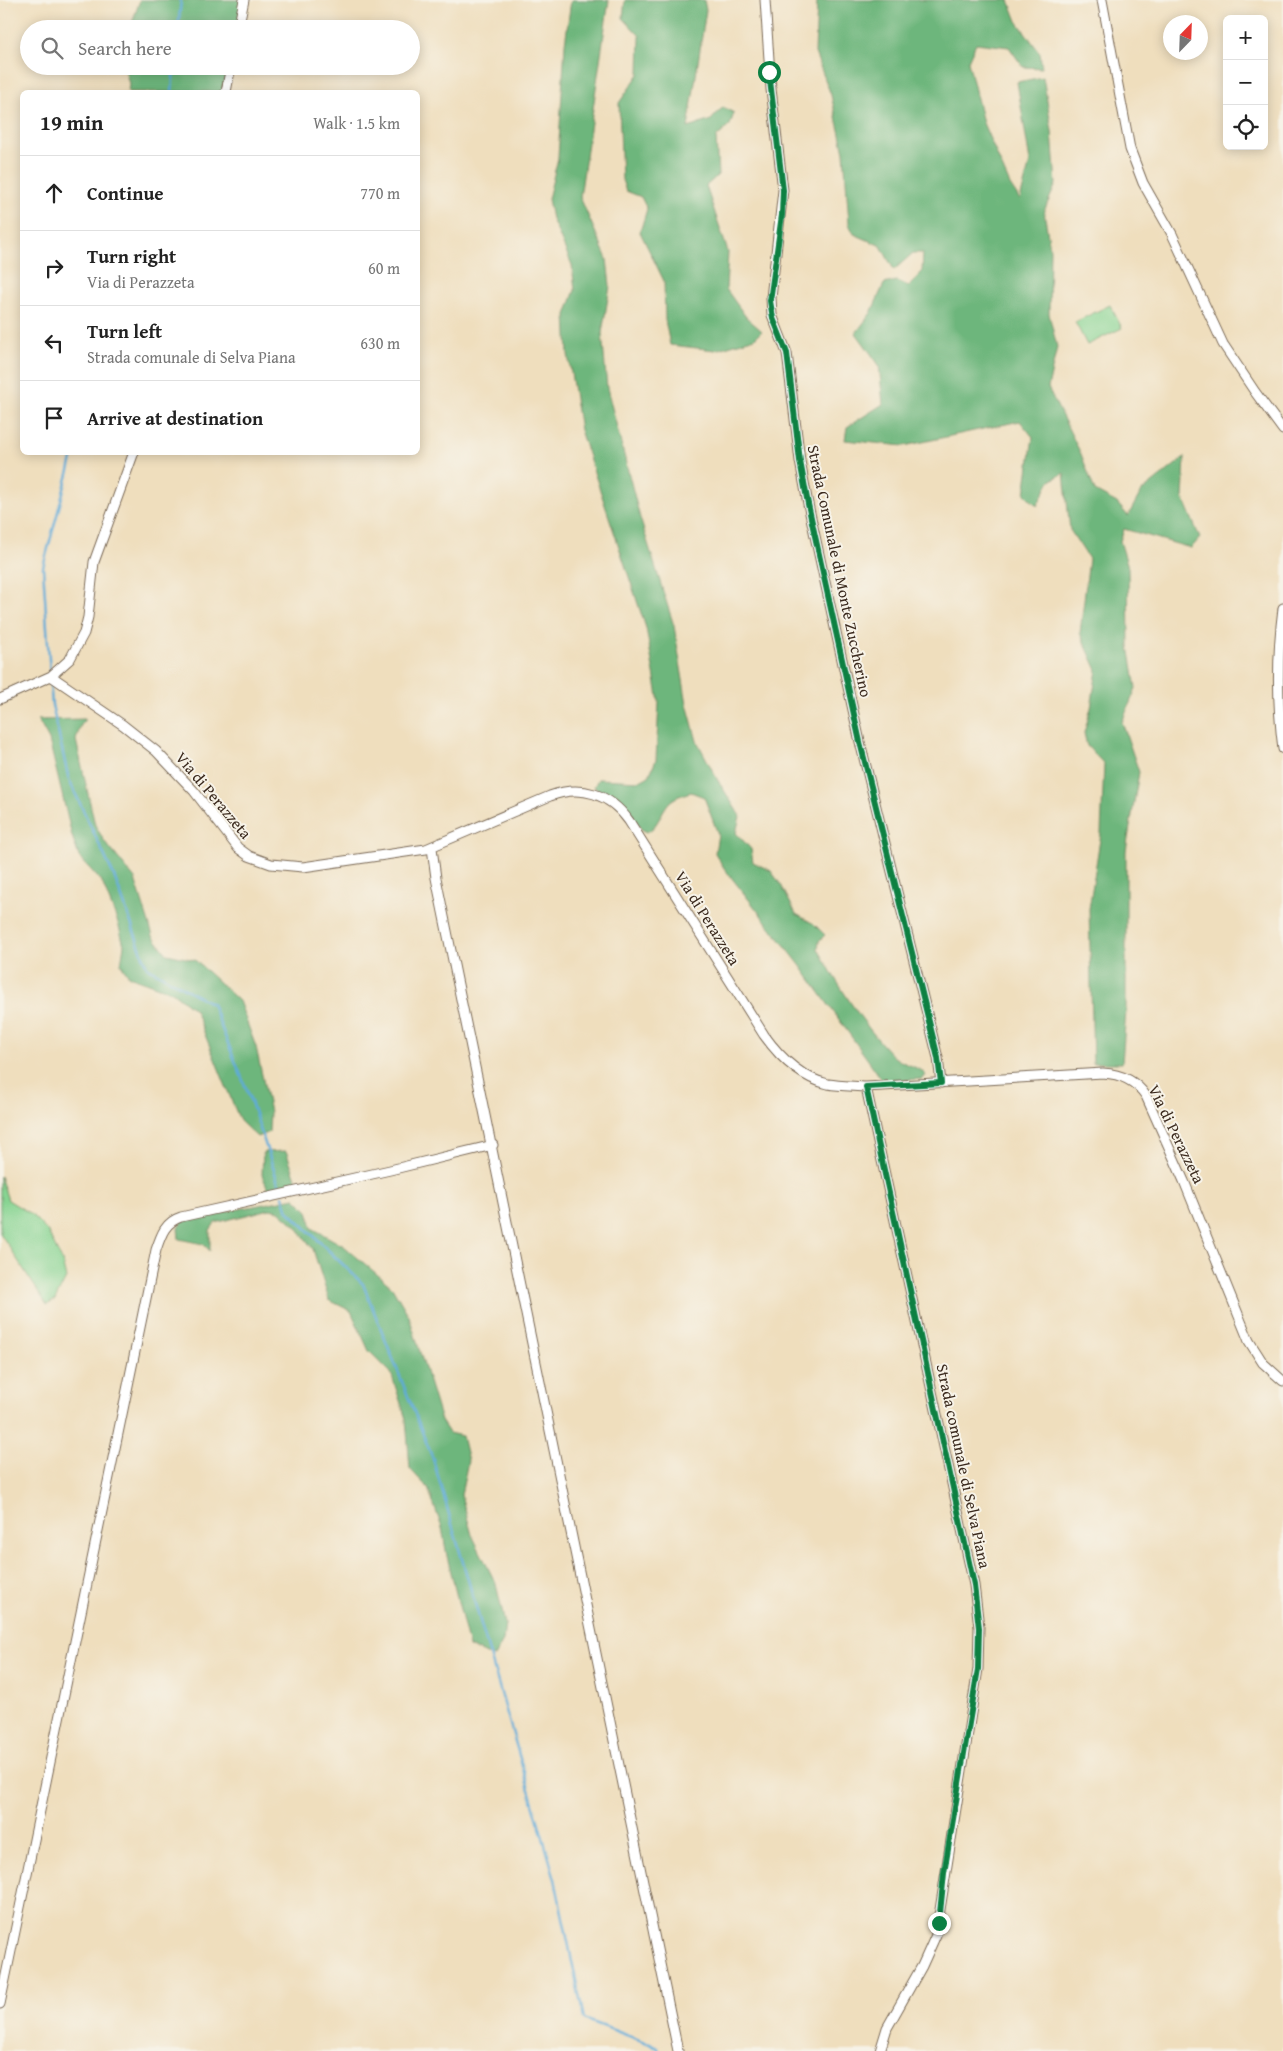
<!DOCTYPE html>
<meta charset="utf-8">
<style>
:root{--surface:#fff;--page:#f6f6f6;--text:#222;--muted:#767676;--line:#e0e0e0}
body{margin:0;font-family:"Gentium Book Plus",serif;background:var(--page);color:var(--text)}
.controls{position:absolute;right:15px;top:15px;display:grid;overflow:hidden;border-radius:8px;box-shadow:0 2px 12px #0003}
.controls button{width:45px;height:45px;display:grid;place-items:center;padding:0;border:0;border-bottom:1px solid var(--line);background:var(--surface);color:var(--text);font:25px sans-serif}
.compass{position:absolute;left:1163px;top:15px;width:45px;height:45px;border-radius:50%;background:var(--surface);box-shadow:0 2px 12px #0003;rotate:23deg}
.stop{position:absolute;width:15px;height:15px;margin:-11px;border:4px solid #0b8043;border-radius:50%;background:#fff}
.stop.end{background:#0b8043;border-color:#fff;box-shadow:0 1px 5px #0008}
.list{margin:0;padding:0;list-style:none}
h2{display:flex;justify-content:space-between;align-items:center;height:65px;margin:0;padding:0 20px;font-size:21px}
h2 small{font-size:16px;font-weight:400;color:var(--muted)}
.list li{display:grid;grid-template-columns:32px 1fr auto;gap:15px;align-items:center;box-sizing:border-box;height:75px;padding:0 20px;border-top:1px solid var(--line)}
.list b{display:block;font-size:19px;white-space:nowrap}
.list p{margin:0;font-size:16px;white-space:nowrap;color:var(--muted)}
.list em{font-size:16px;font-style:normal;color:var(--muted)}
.icon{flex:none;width:28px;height:28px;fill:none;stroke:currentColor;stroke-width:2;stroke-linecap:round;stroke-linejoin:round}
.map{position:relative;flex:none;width:1283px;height:2051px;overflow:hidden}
.search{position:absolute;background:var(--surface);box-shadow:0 2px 12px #0003;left:20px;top:20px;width:400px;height:55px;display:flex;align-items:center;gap:12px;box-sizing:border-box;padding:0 18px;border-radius:28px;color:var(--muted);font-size:19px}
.panel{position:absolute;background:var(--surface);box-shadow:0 2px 12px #0003;left:20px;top:90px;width:400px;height:365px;border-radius:8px}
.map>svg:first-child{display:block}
.green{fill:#87d492;stroke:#617f58}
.forest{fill:#6db67c;stroke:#54704d}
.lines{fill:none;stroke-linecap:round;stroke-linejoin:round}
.stream{stroke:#5fabd8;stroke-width:2.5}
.minor-casing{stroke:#7a6956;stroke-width:11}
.minor{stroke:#fff;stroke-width:9}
.route{stroke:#0b8043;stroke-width:6}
.labels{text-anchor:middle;stroke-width:4;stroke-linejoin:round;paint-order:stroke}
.street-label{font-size:16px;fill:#3b2a1e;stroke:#f7f3e8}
</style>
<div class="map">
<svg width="1283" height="2051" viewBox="0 0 1283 2051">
<rect width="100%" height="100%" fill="#f7f3e8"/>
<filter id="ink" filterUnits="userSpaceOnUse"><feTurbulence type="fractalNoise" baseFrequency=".02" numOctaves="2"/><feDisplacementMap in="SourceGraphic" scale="10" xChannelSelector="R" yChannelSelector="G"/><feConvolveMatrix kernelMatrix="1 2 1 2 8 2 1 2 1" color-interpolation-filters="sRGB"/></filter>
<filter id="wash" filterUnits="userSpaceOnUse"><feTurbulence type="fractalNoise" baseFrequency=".0096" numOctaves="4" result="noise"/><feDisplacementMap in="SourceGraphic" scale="20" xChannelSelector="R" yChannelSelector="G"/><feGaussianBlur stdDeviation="1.12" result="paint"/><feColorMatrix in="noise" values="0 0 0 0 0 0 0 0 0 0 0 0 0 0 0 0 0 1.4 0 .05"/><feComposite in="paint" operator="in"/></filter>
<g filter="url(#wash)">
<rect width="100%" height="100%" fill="#efdebd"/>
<path class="green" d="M1110 305 1122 328 1087 345 1075 322Z
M0 1176 8 1200 31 1214 48 1232 62 1261 66 1278 55 1300 47 1305 0 1233Z"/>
<path class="forest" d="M140 0H243L236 29H130Z
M571 0H609L580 197 607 259 610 286 602 333 607 388 640 518 674 626 687 704 697 741 717 779 740 816 736 833 751 849 753 862 771 871 781 885 796 914 814 924 825 935 819 941 818 949C839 986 861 1022 890 1053 902 1066 916 1064 926 1075L923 1079 883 1081 800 965 724 868 715 853 718 834 704 797 691 792C685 794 677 796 672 800 661 808 660 826 647 832L641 829 624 805 594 787 598 779 640 781 649 776 656 760 659 702 646 628 580 430 568 354 566 315 575 290 572 265 552 219 548 199 558 158 565 44Z
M625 0H704L706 10 688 128 711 120 723 107 734 113 730 125 716 138 718 175 706 186 728 252 726 289 746 317 762 331 755 338 715 350 670 345 665 320 664 281 640 232 647 209 641 197 626 191 622 180 619 103 639 74 640 36 623 18Z
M817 0H1009L1017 21 1040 53 1042 68 1023 67 1009 47 976 43 968 61 983 123 1010 185 1020 200 1030 162 1017 82 1043 77 1052 131 1056 184 1044 211 1050 249 1049 314 1057 347 1048 388 1081 454 1095 491 1117 503 1128 516 1141 492 1185 457 1183 498 1200 538 1191 548 1124 529 1120 541 1128 567 1129 646 1136 688 1122 722 1139 772 1126 851V1011L1122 1063H1093L1089 909 1101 833 1104 764 1087 746 1084 733 1091 708 1097 670 1080 633 1089 559 1070 530 1064 473 1050 481 1037 506 1025 494 1033 437 1020 421 904 446 845 440 847 427 883 404 879 365 856 333 871 313 884 284 896 281 909 286 922 272 923 253H913L894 270 881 246 854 234 849 224 844 152 831 95 815 53Z
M124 66H228L222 92H128L129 84Z
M85 719 80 727 76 740 95 825 105 842 135 879 153 936 167 954 195 960 239 1001 256 1047 270 1112 269 1132 257 1137 240 1121 195 1010 172 992 129 976 121 964 124 945 118 923 102 882 79 857 72 836 49 740 38 720Z
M286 1151 298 1184 286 1189H268L262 1175 263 1152Z
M295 1198 308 1211 312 1228 344 1246 392 1287 409 1316 441 1421 449 1433 462 1436 468 1461 461 1495 472 1535 496 1584 505 1624 503 1641 494 1657 469 1647 447 1556 442 1528 428 1488 410 1469 406 1419 391 1373 369 1351 351 1311 329 1300 313 1249 296 1226 279 1211 270 1209 215 1223 210 1230V1251L203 1244 179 1239 178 1228 183 1220Z"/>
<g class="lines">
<path class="stream" d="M178 29 181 0
M172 92 174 66
M50 674 43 567 74 452
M50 680 52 705 69 780 114 876 147 967 212 1004 248 1093 281 1191
M283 1196 288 1211 363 1284 433 1459 555 1879 584 2019 658 2047 659 2051"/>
</g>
</g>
<g filter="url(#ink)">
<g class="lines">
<defs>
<path id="minor" d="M765 0 771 89 783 190 771 298 772 315 787 353 800 461 808 504 860 742 938 1058 941 1083
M1102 0 1130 149 1143 183 1172 234 1223 344 1255 392 1283 430
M238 29 244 0
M226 92 231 66
M1283 608C1277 655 1277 703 1283 749
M51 676 70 659 84 633 88 617 94 562 134 452
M0 699 51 676 123 725 156 751 194 791 238 848 249 856 271 864 303 867 426 849 550 796C581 784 610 794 629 821L764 1035C779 1056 801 1078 828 1084 840 1086 854 1086 866 1087L1103 1073C1121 1074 1136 1081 1146 1096L1184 1181 1249 1341 1263 1363 1283 1381
M432 848 436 878 678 2051
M866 1087 974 1585 979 1627 978 1669 936 1935 922 1966 887 2028 880 2051
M0 2004 156 1250C161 1235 165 1222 181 1217L390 1170 493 1145"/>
</defs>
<use href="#minor" class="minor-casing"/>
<use href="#minor" class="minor"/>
</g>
</g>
<g class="lines" filter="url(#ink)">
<path class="route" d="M769 72 783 190 782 215 770 301 773 318 787 353 800 461 808 504 860 742 938 1058 941 1083 866 1087 974 1585 979 1628 978 1669 944 1873 939 1923"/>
</g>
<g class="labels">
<g class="street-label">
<text transform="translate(840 571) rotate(78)" y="6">Strada Comunale di Monte Zuccherino</text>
<text transform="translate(214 795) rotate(50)" y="6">Via di Perazzeta</text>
<text transform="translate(708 918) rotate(58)" y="6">Via di Perazzeta</text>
<text transform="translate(1177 1134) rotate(64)" y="6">Via di Perazzeta</text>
<text transform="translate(964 1466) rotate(78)" y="6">Strada comunale di Selva Piana</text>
</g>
</g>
</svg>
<div class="controls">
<button>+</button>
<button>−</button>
<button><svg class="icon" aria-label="locate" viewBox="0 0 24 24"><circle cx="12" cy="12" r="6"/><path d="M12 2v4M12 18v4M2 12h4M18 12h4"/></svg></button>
</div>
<svg class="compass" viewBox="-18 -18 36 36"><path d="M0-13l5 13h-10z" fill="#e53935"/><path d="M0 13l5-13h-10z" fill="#767676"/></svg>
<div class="stop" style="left:769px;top:72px"></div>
<div class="stop end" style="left:939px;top:1923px"></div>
<div class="search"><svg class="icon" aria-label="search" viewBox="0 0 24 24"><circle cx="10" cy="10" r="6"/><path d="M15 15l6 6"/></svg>Search here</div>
<section class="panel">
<h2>19 min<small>Walk · 1.5 km</small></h2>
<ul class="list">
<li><svg class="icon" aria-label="ahead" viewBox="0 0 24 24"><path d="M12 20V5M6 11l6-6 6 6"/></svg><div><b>Continue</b></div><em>770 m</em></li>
<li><svg class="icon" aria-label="right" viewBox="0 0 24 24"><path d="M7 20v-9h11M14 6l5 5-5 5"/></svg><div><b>Turn right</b><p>Via di Perazzeta</p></div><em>60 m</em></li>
<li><svg class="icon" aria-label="left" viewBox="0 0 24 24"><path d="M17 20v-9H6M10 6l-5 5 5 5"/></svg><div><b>Turn left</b><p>Strada comunale di Selva Piana</p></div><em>630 m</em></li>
<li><svg class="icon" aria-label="arrive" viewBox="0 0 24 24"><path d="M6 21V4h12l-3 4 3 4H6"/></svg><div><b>Arrive at destination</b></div></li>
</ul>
</section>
</div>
